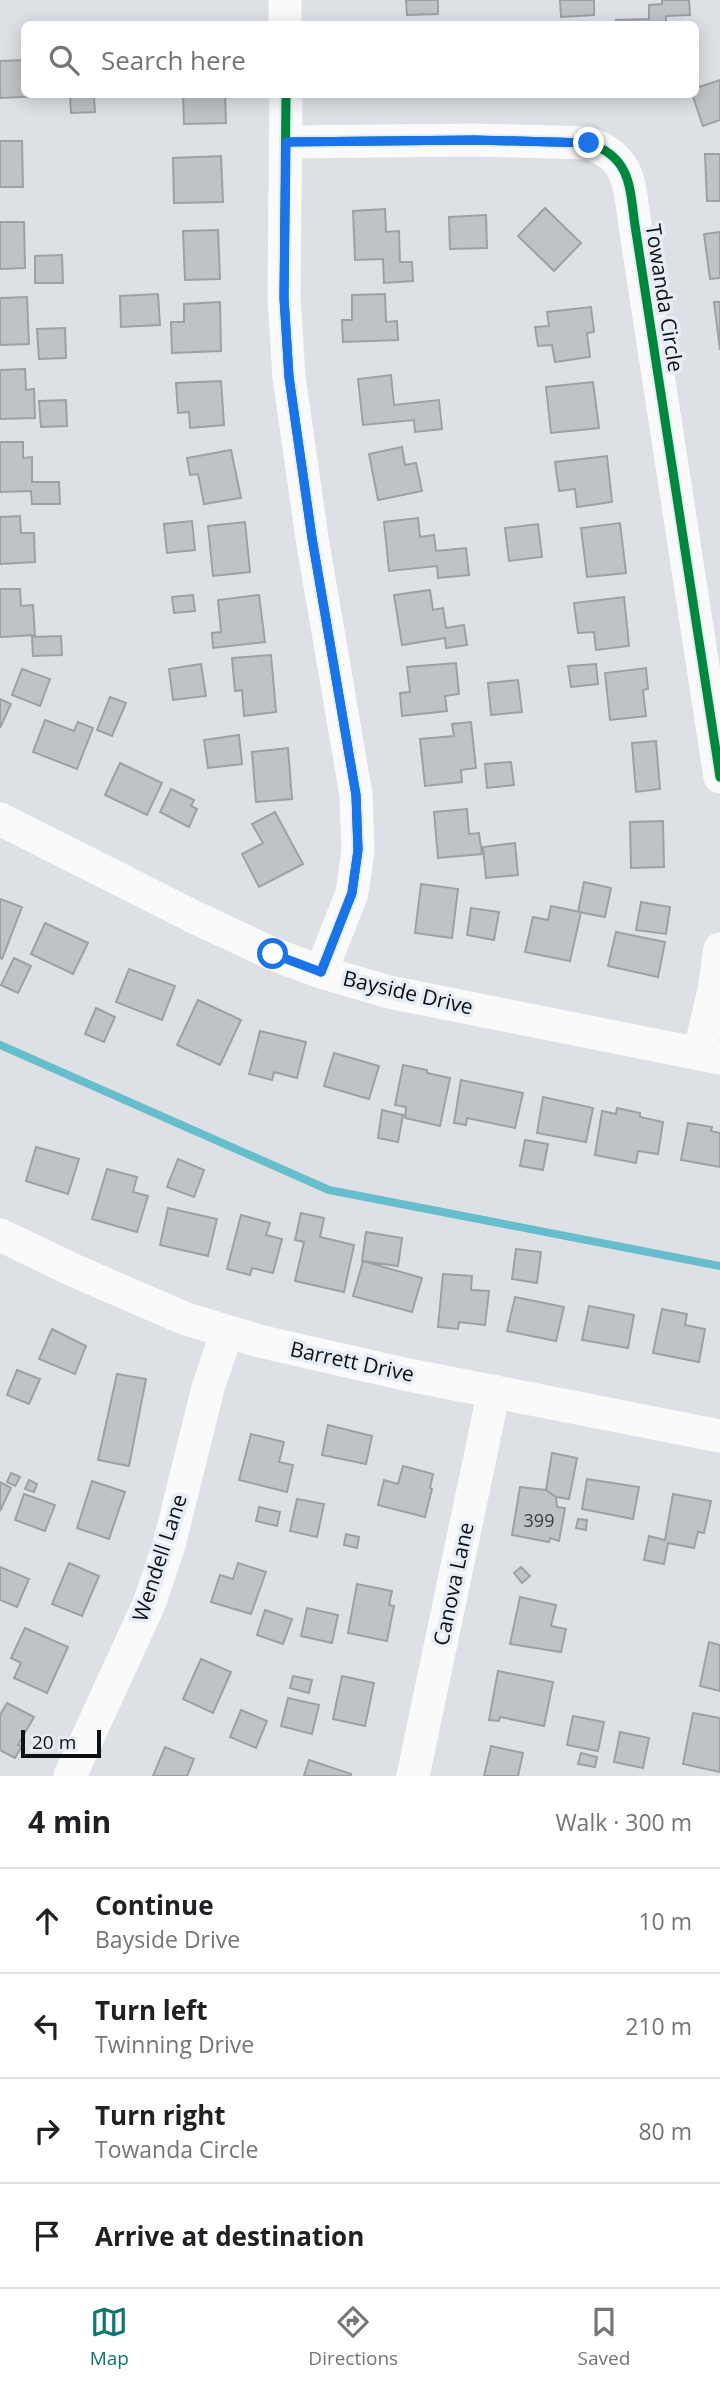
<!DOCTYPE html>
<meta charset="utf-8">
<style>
:root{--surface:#fff;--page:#f6f6f6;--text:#202124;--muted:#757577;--line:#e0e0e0;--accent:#0f766e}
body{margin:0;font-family:"Open Sans",sans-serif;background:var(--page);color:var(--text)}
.scale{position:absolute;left:21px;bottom:18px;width:80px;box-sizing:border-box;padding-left:7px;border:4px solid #0e1014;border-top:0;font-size:19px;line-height:24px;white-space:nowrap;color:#0e1014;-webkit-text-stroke:5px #e6edf7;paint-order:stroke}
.stop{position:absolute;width:21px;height:21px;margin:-16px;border:5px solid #1a73e8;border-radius:50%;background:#fff}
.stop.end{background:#1a73e8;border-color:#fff;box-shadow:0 2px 7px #0008}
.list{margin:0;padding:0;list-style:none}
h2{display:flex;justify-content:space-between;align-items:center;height:91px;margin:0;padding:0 28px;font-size:30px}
h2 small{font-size:23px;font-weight:400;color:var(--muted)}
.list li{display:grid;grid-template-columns:46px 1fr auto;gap:21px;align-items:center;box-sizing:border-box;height:105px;padding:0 28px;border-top:2px solid var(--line)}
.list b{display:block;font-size:26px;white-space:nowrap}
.list p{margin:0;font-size:23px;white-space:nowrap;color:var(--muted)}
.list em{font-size:23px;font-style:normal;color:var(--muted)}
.icon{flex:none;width:38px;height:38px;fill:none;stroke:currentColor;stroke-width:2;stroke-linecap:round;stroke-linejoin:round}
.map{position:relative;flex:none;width:720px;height:1776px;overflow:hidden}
.search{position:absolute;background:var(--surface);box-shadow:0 4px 18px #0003;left:21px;right:21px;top:21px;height:77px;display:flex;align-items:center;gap:18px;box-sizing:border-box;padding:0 24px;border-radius:10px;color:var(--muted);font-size:26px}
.sheet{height:511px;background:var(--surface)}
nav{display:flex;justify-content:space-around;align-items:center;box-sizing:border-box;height:98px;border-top:2px solid var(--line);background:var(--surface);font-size:19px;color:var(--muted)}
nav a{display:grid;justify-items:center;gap:4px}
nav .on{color:var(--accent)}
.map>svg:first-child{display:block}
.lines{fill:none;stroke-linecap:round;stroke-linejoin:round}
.stream{stroke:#66bdcb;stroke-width:8}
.building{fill:#bfc3c7;stroke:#9da0a4;stroke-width:2}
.minor{stroke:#fafafb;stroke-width:33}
.cycleway-casing{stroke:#e6edf7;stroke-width:13}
.cycleway{stroke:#00873e;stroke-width:9}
.route{stroke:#1a73e8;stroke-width:9}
.labels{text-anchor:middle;stroke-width:7;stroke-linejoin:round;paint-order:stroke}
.number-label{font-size:18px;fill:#3a3d41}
.street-label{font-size:21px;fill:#0e1014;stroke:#e6edf7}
</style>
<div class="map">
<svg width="720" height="1776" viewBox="0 0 720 1776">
<rect width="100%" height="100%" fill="#dde1e6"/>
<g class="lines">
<path class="stream" d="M0 1045 329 1190 720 1266"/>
</g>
<path class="building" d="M406 0H438V14L407 15Z
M560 0H594V15L561 17Z
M662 0H689L690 15 666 16V24H616V20L649 19V5L662 4Z
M24 60V94L45 96 0 98V61Z
M720 80V120L703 126 692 94H696V88Z
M70 94H139V95L94 97 95 112 71 113Z
M183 94H225L226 123 184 124Z
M0 141H22L23 187H0Z
M705 154H720V201H707Z
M221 156 223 202 174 203 173 158Z
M545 208 581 243 554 271 518 236Z
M385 209 386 232 399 231 400 262H412L413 281 384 283 383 259 355 260 353 211Z
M486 215 487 248 450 249 449 217Z
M0 222H24L25 268 0 269Z
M218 230 220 279 185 280 183 231Z
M720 232V278L710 279 704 234Z
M62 255 63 283H35V256Z
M158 294 160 325 121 327 120 296Z
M385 294 386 322 397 321 398 340 343 342 342 320H352V295Z
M27 297 29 344 0 345V298Z
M220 302 221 351 172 353 171 322H184V304Z
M714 302H720V350Z
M591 307 594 332 587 333 590 357 555 362 552 345 538 346 535 327 549 326 547 312Z
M65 328 66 358 39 359 37 329Z
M25 369 26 390 34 389 35 418 0 419V370Z
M391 375 394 405 439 400 442 429 415 432 414 420 363 425 358 379Z
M221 381 224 425 190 428 189 412 178 413 176 383Z
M593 382 599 428 551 433 546 387Z
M66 400 67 426 41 427 39 401Z
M0 442H23V458L32 457V482H59L60 504H32L31 491 0 492Z
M402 447 405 465 416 463 422 491 378 500 369 454Z
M231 450 241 498 204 504 198 474 190 475 187 458Z
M607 456 612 502 577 507 575 489 559 491 555 462Z
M20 516 21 533H34L35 562 0 564V517Z
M418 518 420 537 434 535 436 551 466 548 469 575 438 578 437 566 389 571 384 522Z
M192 521 195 550 167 553 164 524Z
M245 522 250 572 213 576 208 526Z
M620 523 626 573 587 577 581 528Z
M538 524 542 557 509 561 505 528Z
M0 589H20L21 606 33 605 35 635 0 637Z
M430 590 433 610 443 608 446 628 464 625 467 645 446 648 445 638 402 645 394 595Z
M193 595 195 611 174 613 172 597Z
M259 595 265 642 213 648 212 633 221 632 218 600Z
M624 597 629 646 596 650 594 632 578 633 574 603Z
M61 636 62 655 33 656 32 637Z
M271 655 276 712 244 716 242 690 235 691 232 658Z
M456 663 459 694 445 696 447 711 402 716 400 693 410 692 407 667Z
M201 664 206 696 173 700 169 669Z
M596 664 598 684 571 687 568 666Z
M646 668 648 689 643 690 646 716 610 720 605 673Z
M22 669 50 679 40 706 12 695Z
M518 680 522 712 491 715 488 683Z
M110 697 126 703 112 736 97 730Z
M0 699 11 704 0 728Z
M45 720 74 731 78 722 93 728 77 769 33 752Z
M471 722 476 768 461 770 462 782 425 786 420 739 454 736 452 724Z
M239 735 242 764 208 768 204 740Z
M656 741 660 789 636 792 632 743Z
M288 748 292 799 256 802 252 752Z
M511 762 514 785 487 788 485 764Z
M120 763 162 783 147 815 105 795Z
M171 789 194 800 191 806 197 809 189 827 160 812Z
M467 809 469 834 479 833 482 854 438 858 434 812Z
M275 812 303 864 259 887 242 854 263 843 252 824Z
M663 821 664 867 631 868 630 822Z
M515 843 518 875 486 878 483 847Z
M584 882 611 888 605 917 578 912Z
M421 884 458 889 452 938 415 933Z
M0 899 22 907 2 959 0 958Z
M641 902 670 907 666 934 636 930Z
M551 906 581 912 570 961 525 952 533 917 548 920Z
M471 908 499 912 494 940 467 935Z
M45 923 88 943 73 974 31 954Z
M616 932 665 942 658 977 608 966Z
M14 958 31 966 18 993 1 985Z
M129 969 175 986 162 1020 116 1002Z
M198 1000 241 1020 220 1065 177 1045Z
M96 1008 115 1017 104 1042 85 1034Z
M260 1031 306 1042 297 1078 274 1072 272 1080 249 1074Z
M334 1053 379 1066 369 1099 324 1086Z
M403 1065 427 1070V1073L450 1078 440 1126 405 1118 406 1107 395 1105Z
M461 1080 523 1093 515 1128 467 1118 466 1125 454 1123Z
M543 1097 593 1108 586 1142 537 1133Z
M617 1108 640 1113V1117L663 1122 658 1154 638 1151 636 1163 595 1155 602 1111 616 1114Z
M382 1110 403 1115 398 1142 378 1138Z
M688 1123 712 1127 711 1131 720 1133V1167L681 1160Z
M525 1140 548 1144 543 1170 520 1166Z
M36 1147 79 1159 68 1194 26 1181Z
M178 1159 204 1170 194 1197 167 1187Z
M107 1169 137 1177 133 1192 148 1196 137 1232 92 1219Z
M168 1208 217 1219 208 1256 160 1245Z
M301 1213 324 1218 320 1237 354 1245 344 1292 295 1281 304 1242 295 1240Z
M241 1215 270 1223 266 1235 282 1239 273 1273 252 1268 250 1275 227 1269Z
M366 1232 402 1238 398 1266 362 1261Z
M516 1249 541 1252 537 1283 512 1279Z
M363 1261 422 1278 412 1312 353 1296Z
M443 1274 472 1276 471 1290 489 1291 485 1325 459 1322 458 1329 438 1327Z
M515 1297 564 1307 556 1341 507 1331Z
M589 1306 634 1315 628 1348 582 1340Z
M662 1309 687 1314 685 1325 705 1329 699 1362 653 1353Z
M52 1329 86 1346 75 1374 39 1359Z
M17 1370 40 1379 29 1404 7 1395Z
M117 1374 146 1379 129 1466 98 1460Z
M328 1425 372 1436 366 1464 322 1455Z
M251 1434 284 1442 279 1462 293 1465 287 1492 239 1480Z
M552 1453 577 1458 569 1499 556 1497 546 1490Z
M403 1466 433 1474 430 1488 432 1489 425 1517 378 1505 384 1480 398 1484Z
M11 1473 20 1477 15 1486 7 1482Z
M587 1479 639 1487 633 1519 582 1509Z
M29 1480 37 1484 34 1492 25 1489Z
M92 1481 125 1492 109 1539 77 1528Z
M0 1482 11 1488 0 1511Z
M520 1487 546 1490 556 1497 557 1507 565 1508 559 1541 550 1538 549 1542 512 1535Z
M24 1494 55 1505 45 1531 15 1520Z
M673 1494 711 1501 704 1533 698 1532 694 1548 668 1543 664 1564 644 1560 649 1536 665 1540Z
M297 1499 324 1504 317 1537 290 1531Z
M259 1507 280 1512 277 1526 256 1521Z
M578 1519 587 1520 586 1530 576 1528Z
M346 1534 359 1537 357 1548 344 1545Z
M69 1563 99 1576 82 1616 52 1604Z
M238 1563 266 1572 251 1614 211 1602 220 1575 233 1579Z
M0 1567 29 1579 17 1607 0 1600Z
M521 1567 530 1576 522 1583 514 1573Z
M357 1584 392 1591 389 1605 394 1606 387 1641 348 1633Z
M520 1597 556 1605 551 1626 566 1629 561 1652 510 1644Z
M307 1608 338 1615 332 1643 301 1636Z
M265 1610 292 1619 283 1644 257 1635Z
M25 1628 68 1647 47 1693 14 1678 21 1663 11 1658Z
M709 1642 720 1645V1691L700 1686Z
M201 1659 231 1672 213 1713 183 1699Z
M498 1671 553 1682 544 1726 500 1717 499 1721 489 1720Z
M293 1676 312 1680 309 1693 290 1688Z
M342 1676 374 1683 365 1726 333 1719Z
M288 1698 319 1705 312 1734 281 1726Z
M7 1703 34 1717 18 1745 22 1746 15 1758 0 1750V1715Z
M241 1710 267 1721 256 1748 230 1737Z
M693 1713 720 1718V1772L683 1764Z
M573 1716 604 1722 598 1751 567 1745Z
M620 1732 649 1738 643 1768 614 1762Z
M491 1746 523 1753 518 1776H484Z
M165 1747 194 1759 187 1776H153Z
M581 1753 597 1757 595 1767 578 1764Z
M309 1760 351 1774V1776H304Z"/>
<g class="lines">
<path class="minor" d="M285 0V24
M286 94 284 298 289 377 312 538 356 795 358 850 352 893 321 972
M286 142 475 140 589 143C634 159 629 190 636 232L720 777
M0 819 194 917 273 954 321 972 389 992 720 1058
M699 1054 714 990 720 949
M0 1235 73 1270 186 1319 259 1341 404 1374 720 1436
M70 1776 149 1604 169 1545 208 1388 227 1332
M413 1776 494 1391"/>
<defs>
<path id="cycleway" d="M286 94 284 298 289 377 312 538 356 795 358 850 352 893 321 972
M286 142 475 140 589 143C634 159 629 190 636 232L720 777"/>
</defs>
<use href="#cycleway" class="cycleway-casing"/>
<use href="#cycleway" class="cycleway"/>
</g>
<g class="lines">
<path class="route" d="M273 954 321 972 352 893 358 850 356 795 312 538 289 377 284 298 286 142 475 140 589 143"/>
</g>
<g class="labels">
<g class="number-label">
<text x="539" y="1527">399</text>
</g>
<g class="street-label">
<text transform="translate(664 298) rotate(81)" y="7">Towanda Circle</text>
<text transform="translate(408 993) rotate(13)" y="7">Bayside Drive</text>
<text transform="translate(352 1362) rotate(12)" y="7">Barrett Drive</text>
<text transform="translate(160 1558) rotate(-72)" y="7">Wendell Lane</text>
<text transform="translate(454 1584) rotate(-78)" y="7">Canova Lane</text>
</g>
</g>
</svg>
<div class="scale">20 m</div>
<div class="stop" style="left:273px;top:954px"></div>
<div class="stop end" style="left:589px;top:143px"></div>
<div class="search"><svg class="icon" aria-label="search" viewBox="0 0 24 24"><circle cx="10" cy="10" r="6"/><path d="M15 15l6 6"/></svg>Search here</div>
</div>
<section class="sheet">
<h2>4 min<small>Walk · 300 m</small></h2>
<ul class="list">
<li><svg class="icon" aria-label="ahead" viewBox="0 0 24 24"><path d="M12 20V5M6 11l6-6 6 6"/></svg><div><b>Continue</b><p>Bayside Drive</p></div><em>10 m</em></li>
<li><svg class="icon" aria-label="left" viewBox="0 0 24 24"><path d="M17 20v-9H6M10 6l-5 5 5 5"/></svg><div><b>Turn left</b><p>Twinning Drive</p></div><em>210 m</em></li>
<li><svg class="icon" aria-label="right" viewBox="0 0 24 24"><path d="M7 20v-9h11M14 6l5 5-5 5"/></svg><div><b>Turn right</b><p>Towanda Circle</p></div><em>80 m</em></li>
<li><svg class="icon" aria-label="arrive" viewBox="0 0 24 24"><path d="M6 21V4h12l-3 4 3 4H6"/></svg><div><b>Arrive at destination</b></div></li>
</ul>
</section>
<nav>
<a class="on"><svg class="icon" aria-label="map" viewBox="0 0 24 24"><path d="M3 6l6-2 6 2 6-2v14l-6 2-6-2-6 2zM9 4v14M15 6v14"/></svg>Map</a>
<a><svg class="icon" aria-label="directions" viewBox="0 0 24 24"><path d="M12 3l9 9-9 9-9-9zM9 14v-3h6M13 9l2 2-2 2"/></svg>Directions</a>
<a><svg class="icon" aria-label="saved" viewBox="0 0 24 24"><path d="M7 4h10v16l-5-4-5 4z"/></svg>Saved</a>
</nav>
